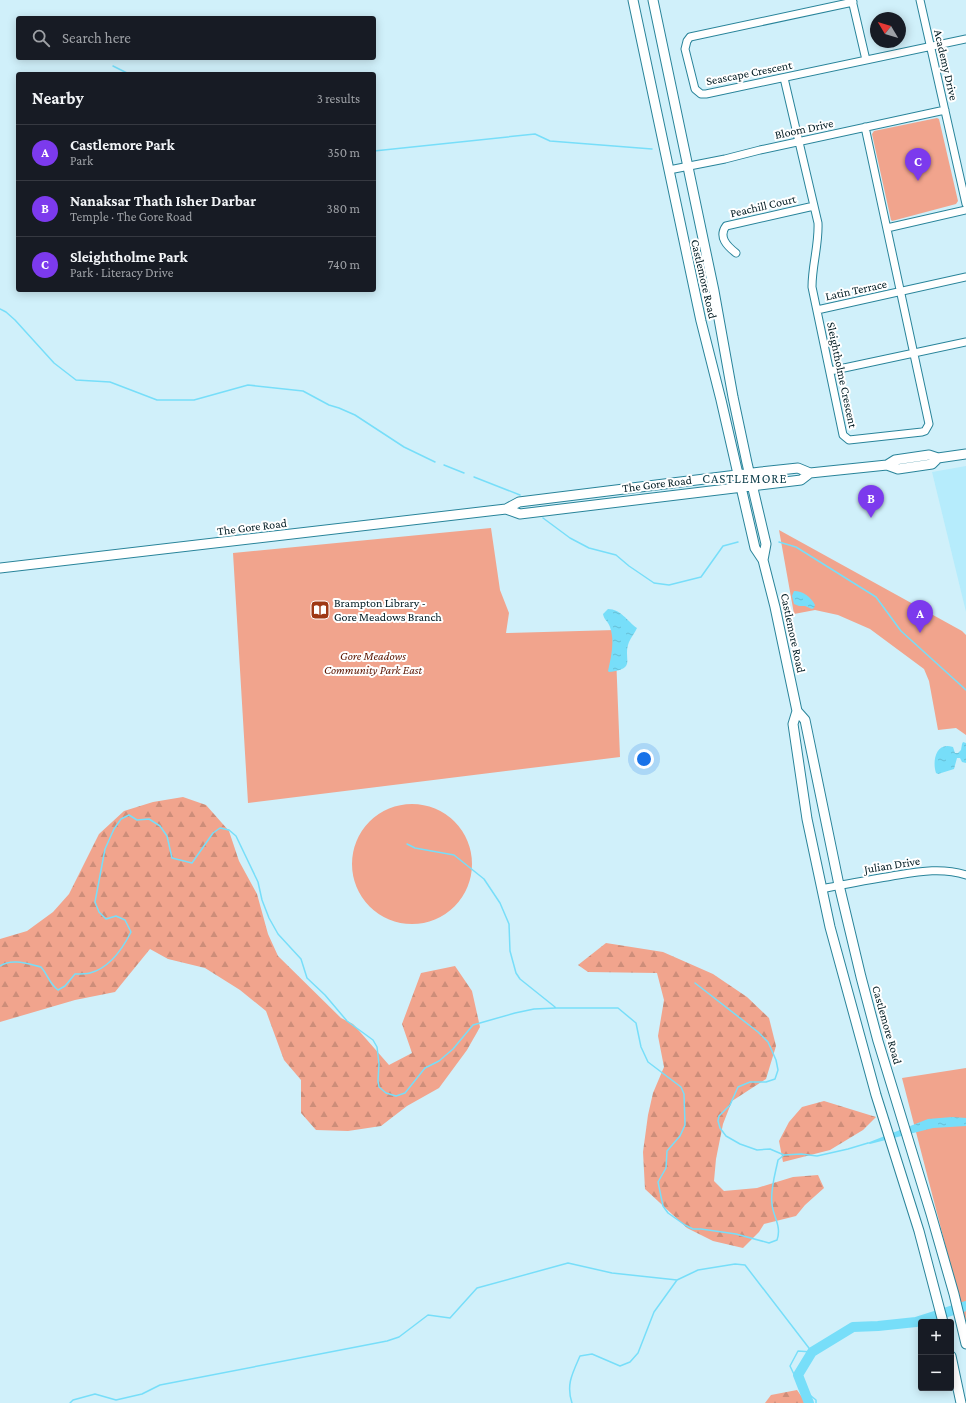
<!DOCTYPE html>
<meta charset="utf-8">
<style>
:root{--surface:#171b24;--page:#20242c;--text:#f1f3f6;--muted:#9ea1a6;--line:#363941;--accent:#7c3aed}
body{margin:0;font-family:"Crimson Pro",serif;background:var(--page);color:var(--text)}
.controls{position:absolute;right:12px;bottom:12px;display:grid;overflow:hidden;border-radius:4px;box-shadow:0 2px 10px #0003}
.controls button{width:36px;height:36px;display:grid;place-items:center;padding:0;border:0;border-bottom:1px solid var(--line);background:var(--surface);color:var(--text);font:20px sans-serif}
.compass{position:absolute;left:870px;top:12px;width:36px;height:36px;border-radius:50%;background:var(--surface);box-shadow:0 2px 10px #0003;rotate:308deg}
.you{position:absolute;left:644px;top:759px;width:14px;height:14px;margin:-10px;border:3px solid #fff;border-radius:50%;background:#1a73e8;box-shadow:0 0 0 6px #1a73e833}
.badge{display:grid;place-items:center;width:26px;height:26px;border-radius:50%;background:var(--accent);color:#fff;font-size:13px;font-weight:700}
.pin{position:absolute;translate:-50% -33px;filter:drop-shadow(0 1px 2px #0008)}
.pin::after{content:'';position:absolute;top:21px;width:14px;height:12px;background:inherit;clip-path:polygon(0 0,100% 0,50% 100%)}
.list{margin:0;padding:0;list-style:none}
h2{display:flex;justify-content:space-between;align-items:center;height:52px;margin:0;padding:0 16px;font-size:17px}
h2 small{font-size:13px;font-weight:400;color:var(--muted)}
.list li{display:grid;grid-template-columns:26px 1fr auto;gap:12px;align-items:center;box-sizing:border-box;height:56px;padding:0 16px;border-top:1px solid var(--line)}
.list b{display:block;font-size:15px;white-space:nowrap}
.list p{margin:0;font-size:13px;white-space:nowrap;color:var(--muted)}
.list em{font-size:13px;font-style:normal;color:var(--muted)}
.icon{flex:none;width:22px;height:22px;fill:none;stroke:currentColor;stroke-width:2;stroke-linecap:round;stroke-linejoin:round}
.map{position:relative;flex:none;width:966px;height:1403px;overflow:hidden}
.search{position:absolute;background:var(--surface);box-shadow:0 2px 10px #0003;left:16px;top:16px;width:360px;height:44px;display:flex;align-items:center;gap:10px;box-sizing:border-box;padding:0 14px;border-radius:4px;color:var(--muted);font-size:15px}
.panel{position:absolute;background:var(--surface);box-shadow:0 2px 10px #0003;left:16px;top:72px;width:360px;height:220px;border-radius:4px}
.map>svg:first-child{display:block}
.built{fill:#b6ecfc}
.forest{fill:url(#forest-firs)}
.green{fill:#f1a48d}
.water{fill:url(#water-ripples)}
.lines{fill:none;stroke-linecap:round;stroke-linejoin:round}
.stream{stroke:#77def9;stroke-width:1.5}
.river{stroke:#77def9;stroke-width:10}
.street-casing{stroke:#29849a;stroke-width:9}
.secondary-casing{stroke:#29849a;stroke-width:11}
.street{stroke:#fff;stroke-width:7}
.secondary{stroke:#fff;stroke-width:9}
.labels{text-anchor:middle;stroke-width:4;stroke-linejoin:round;paint-order:stroke}
.street-label{font-size:12px;fill:#011b22;stroke:#fff}
.poi-label{font-size:12px;fill:#011b22;stroke:#fff;text-anchor:start}
.park-label{font-size:12px;font-style:italic;fill:#5b1500;stroke:#fff}
.neighbourhood-label{font-size:13px;letter-spacing:1px;fill:#164450;stroke:#fff}
</style>
<div class="map">
<svg width="966" height="1403" viewBox="0 0 966 1403">
<defs>
<pattern id="forest-firs" width="22" height="20" patternUnits="userSpaceOnUse"><rect width="22" height="20" fill="#f1a48d"/><path d="M5 1l3.5 6h-7zM16 11l3.5 6h-7z" fill="#cd8d79"/></pattern>
<pattern id="water-ripples" width="26" height="14" patternUnits="userSpaceOnUse"><rect width="26" height="14" fill="#77def9"/><path d="M2 4q2-2 4 0t4 0M15 11q2-2 4 0t4 0" fill="none" stroke="#65bed5"/></pattern>
</defs>
<rect width="100%" height="100%" fill="#d0f0fa"/>
<path class="built" d="M966 466V612L932 472Z"/>
<path class="forest" d="M183 797 206 805 229 831 239 861 257 894 268 934 278 956 341 1018 353 1024 389 1065 412 1053 402 1024 421 973 455 966 472 991 480 1027 467 1050 439 1088 407 1106 381 1126 348 1131 316 1130 301 1113V1080L284 1060 266 1011 240 990 205 968 168 959 150 949 115 992 75 1000 0 1022V939L27 931 53 912 69 894 99 834 124 811 153 802Z
M606 943 663 952 713 974 747 997 769 1018 776 1046 766 1079 732 1101 723 1124 716 1159 714 1181 724 1191 757 1188 793 1177 818 1175 824 1188 805 1205 796 1216 764 1224 759 1232 743 1248 713 1241 687 1228 645 1189 643 1152 648 1115 653 1093 664 1067 658 1036 664 1000 657 973 588 972 578 965Z
M824 1101 876 1117 863 1130 830 1150 783 1162 779 1141 789 1122 802 1107Z
M797 1390 806 1403H765L771 1395Z"/>
<path class="green" d="M937 118 939 119 958 201 956 204 892 221 891 220 872 134 874 131Z
M491 528 500 590 509 613 506 633 615 630 620 757 248 803 233 553Z
M779 530 962 631 966 635V735L956 728 938 730 929 681 924 669 870 629 838 615 815 610 794 614Z
M352 864a60 60 0 1 1 120 0a60 60 0 1 1-120 0Z
M966 1068V1325L902 1078Z"/>
<path class="water" d="M794 591C803 591 811 597 815 605L814 608 812 609 805 606H799L794 604 792 596Z
M608 609C621 609 627 621 637 628 635 633 631 637 629 642 622 660 638 668 609 672L608 671C611 657 615 642 610 627 608 621 604 620 603 614Z
M963 742 966 743V763L962 762 960 758H957L954 769 938 774 936 773C932 761 936 741 953 747L955 753H958L961 750 962 744Z
M952 1117 966 1118V1126L933 1128 870 1144 867 1143 928 1119Z"/>
<g class="lines">
<path class="stream" d="M113 66 129 74
M374 151 535 134 550 141 652 149
M0 309 6 312 15 320 54 363 76 380 110 382 157 400H194L248 385 303 391 329 405 339 408 355 415 404 447 435 462
M444 465 464 473
M474 477 520 495
M543 518 570 538 589 548 616 555 629 566 654 583 669 585 701 577 723 546 738 542
M779 542 796 547 876 597 901 631 966 690
M407 844 415 848 454 855 484 879 500 903 509 924 510 951 516 973 520 979 555 1007
M0 966C12 958 28 964 41 967 48 975 49 983 58 990L65 986 75 974C80 974 86 974 90 973 109 968 123 948 131 932L125 920 116 916 106 919 99 912 95 902 105 849 114 829 121 819 129 815 137 820 149 819 160 826 167 836 172 858 192 863 213 833 220 828 229 830 236 836 258 882 262 900 269 918 278 934 301 959 307 978 325 995 347 1021 373 1040 377 1047 379 1064 378 1081 379 1087 386 1093 396 1096 405 1093 425 1068 439 1061 453 1049 473 1025 515 1013 534 1009 556 1008H618L636 1023 641 1047 648 1062 681 1087 684 1094 685 1125 680 1136 667 1151 666 1168 658 1182 663 1206 668 1213 685 1225 693 1229H701L736 1234 769 1243 777 1240C782 1226 773 1217 772 1204 770 1190 775 1175 778 1160L784 1155
M695 983 758 1032 768 1042 776 1060 778 1070 775 1079 766 1082H750L738 1087 730 1105 719 1116 718 1121 720 1128 726 1136 740 1144 757 1150 770 1149 784 1155 801 1154 817 1156 848 1149 868 1143
M812 1352 798 1351 790 1366 800 1387 816 1400V1403
M70 1403 73 1400 95 1394 116 1400 142 1394 160 1385 387 1341 399 1337 428 1315 450 1318 477 1288 568 1263 612 1273 677 1280
M572 1403C566 1385 572 1374 580 1356L592 1354 620 1366 630 1362 638 1353 654 1312 677 1280 698 1270 735 1264 745 1265 812 1352"/>
<path class="river" d="M809 1403 798 1375 812 1352 853 1327 878 1326 916 1322 966 1306"/>
<defs>
<path id="street" d="M852 0 866 60
M920 0 966 204
M853 2 690 37 687 41 685 49 695 89 701 94H706L966 39
M784 78 818 223C819 245 812 265 812 287L843 435 849 440 922 432 925 431 929 424 865 127
M669 170 725 159 760 150 945 110
M887 228 966 210
M736 253C727 246 718 237 726 226L814 206
M817 310 966 277
M830 371 966 342
M822 889C845 884 869 880 892 876 917 872 941 867 966 875"/>
<path id="secondary" d="M633 0 701 321 721 400 755 548 763 560 775 607 797 711 793 724 807 819 830 927 876 1095 919 1231 943 1322
M653 0 714 291 733 397 747 463 766 544 763 560
M887 465 898 469 932 464 938 458
M506 509 520 514 801 480 810 473
M0 568 506 509 519 502 761 472 798 468 810 473 887 465 895 460 929 455 938 458 966 454
M797 711 805 720 839 885 861 977 878 1041 931 1214 954 1294 966 1344
M951 1356 961 1403"/>
</defs>
<use href="#street" class="street-casing"/>
<use href="#secondary" class="secondary-casing"/>
<use href="#street" class="street"/>
<use href="#secondary" class="secondary"/>
</g>
<defs>
<symbol id="library-square" viewBox="-11 -11 22 22"><rect x="-9" y="-9" width="18" height="18" rx="4" fill="#9e3815" stroke="#fff"/><path d="M-6-4Q-3-5.5-.7-3.5V5Q-3 3-6 4ZM6-4Q3-5.5 .7-3.5V5Q3 3 6 4Z" fill="#fff"/></symbol>
</defs>
<g fill-rule="evenodd">
<use href="#library-square" x="309" y="599" width="22" height="22"/>
</g>
<g class="labels">
<g class="street-label">
<text transform="translate(946 65) rotate(77)" y="4">Academy Drive</text>
<text transform="translate(749 73) rotate(-11)" y="4">Seascape Crescent</text>
<text transform="translate(804 129) rotate(-12)" y="4">Bloom Drive</text>
<text transform="translate(763 206) rotate(-13)" y="4">Peachill Court</text>
<text transform="translate(704 279) rotate(77)" y="4">Castlemore Road</text>
<text transform="translate(856 290) rotate(-12)" y="4">Latin Terrace</text>
<text transform="translate(842 375) rotate(78)" y="4">Sleightholme Crescent</text>
<text transform="translate(657 484) rotate(-7)" y="4">The Gore Road</text>
<text transform="translate(252 527) rotate(-7)" y="4">The Gore Road</text>
<text transform="translate(793 633) rotate(78)" y="4">Castlemore Road</text>
<text transform="translate(892 865) rotate(-9)" y="4">Julian Drive</text>
<text transform="translate(887 1025) rotate(74)" y="4">Castlemore Road</text>
</g>
<g class="poi-label">
<text x="334" y="607">Brampton Library -<tspan x="334" dy="14">Gore Meadows Branch</tspan></text>
</g>
<g class="park-label">
<text x="373" y="660">Gore Meadows<tspan x="373" dy="14">Community Park East</tspan></text>
</g>
<g class="neighbourhood-label">
<text x="745" y="483">CASTLEMORE</text>
</g>
</g>
</svg>
<div class="controls">
<button>+</button>
<button>−</button>
</div>
<svg class="compass" viewBox="-18 -18 36 36"><path d="M0-13l5 13h-10z" fill="#e53935"/><path d="M0 13l5-13h-10z" fill="#9ea1a6"/></svg>
<div class="you"></div>
<div class="pin badge" style="left:920px;top:633px">A</div>
<div class="pin badge" style="left:871px;top:518px">B</div>
<div class="pin badge" style="left:918px;top:181px">C</div>
<div class="search"><svg class="icon" aria-label="search" viewBox="0 0 24 24"><circle cx="10" cy="10" r="6"/><path d="M15 15l6 6"/></svg>Search here</div>
<section class="panel">
<h2>Nearby<small>3 results</small></h2>
<ul class="list">
<li><span class="badge">A</span><div><b>Castlemore Park</b><p>Park</p></div><em>350 m</em></li>
<li><span class="badge">B</span><div><b>Nanaksar Thath Isher Darbar</b><p>Temple · The Gore Road</p></div><em>380 m</em></li>
<li><span class="badge">C</span><div><b>Sleightholme Park</b><p>Park · Literacy Drive</p></div><em>740 m</em></li>
</ul>
</section>
</div>
